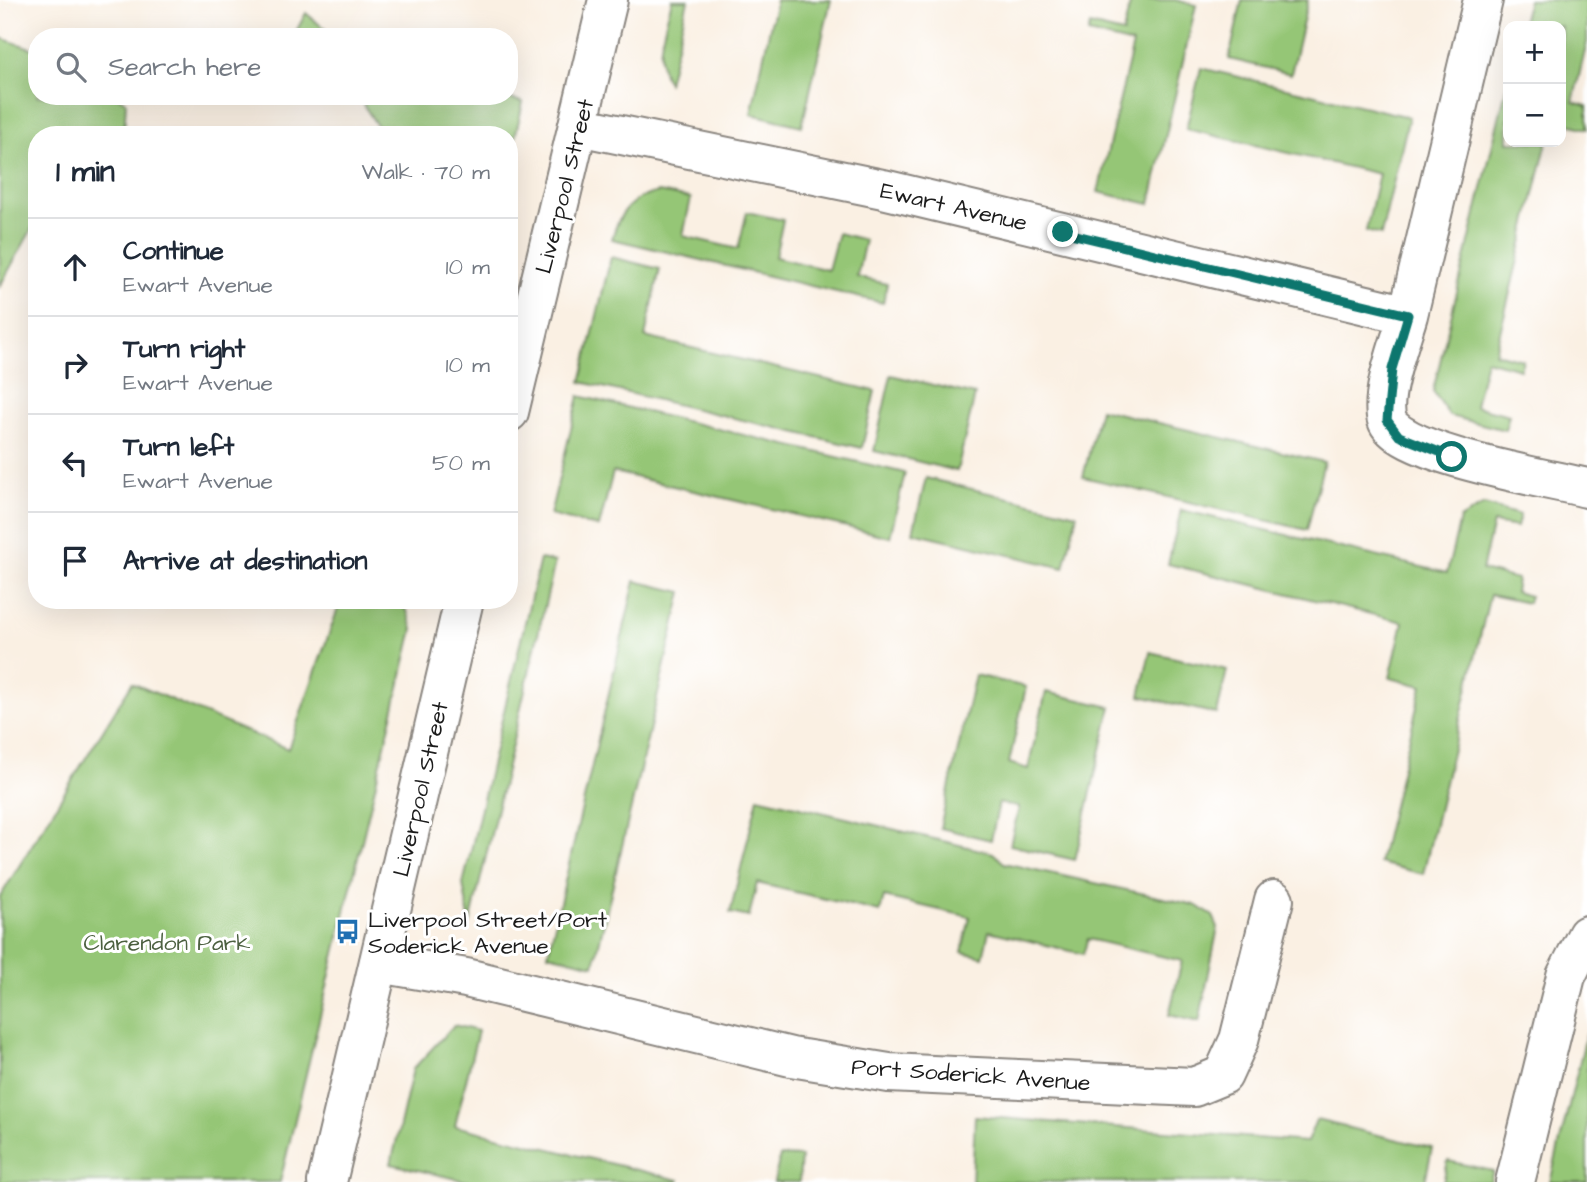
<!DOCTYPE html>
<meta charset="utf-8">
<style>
:root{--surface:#fff;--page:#f2f2f3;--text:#1f2937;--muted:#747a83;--line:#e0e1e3}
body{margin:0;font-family:"Architects Daughter",sans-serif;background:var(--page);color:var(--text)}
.controls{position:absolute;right:21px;top:21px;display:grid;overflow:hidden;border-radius:14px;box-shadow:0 7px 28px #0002}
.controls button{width:63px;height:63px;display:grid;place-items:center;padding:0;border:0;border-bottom:2px solid var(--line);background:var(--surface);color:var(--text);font:35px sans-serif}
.stop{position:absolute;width:21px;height:21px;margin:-16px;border:5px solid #0f766e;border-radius:50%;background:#fff}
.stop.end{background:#0f766e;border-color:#fff;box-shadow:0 2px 7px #0008}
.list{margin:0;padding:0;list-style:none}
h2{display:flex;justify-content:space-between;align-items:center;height:91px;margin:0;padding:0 28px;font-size:30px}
h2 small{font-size:23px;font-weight:400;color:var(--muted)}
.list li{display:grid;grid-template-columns:46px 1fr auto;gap:21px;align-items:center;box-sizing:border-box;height:98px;padding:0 28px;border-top:2px solid var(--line)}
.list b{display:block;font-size:26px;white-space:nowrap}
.list p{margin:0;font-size:23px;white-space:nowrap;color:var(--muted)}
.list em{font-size:23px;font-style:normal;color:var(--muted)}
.icon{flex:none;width:38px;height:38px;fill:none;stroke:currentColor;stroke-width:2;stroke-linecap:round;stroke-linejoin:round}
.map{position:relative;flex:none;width:1587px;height:1182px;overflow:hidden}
.search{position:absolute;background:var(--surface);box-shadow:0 7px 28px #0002;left:28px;top:28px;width:490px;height:77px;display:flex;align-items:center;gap:18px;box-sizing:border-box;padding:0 24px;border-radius:28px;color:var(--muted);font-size:26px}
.panel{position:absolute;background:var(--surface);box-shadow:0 7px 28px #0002;left:28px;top:126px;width:490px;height:483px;border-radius:28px}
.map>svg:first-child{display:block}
.green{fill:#95c676;stroke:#587149;stroke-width:2}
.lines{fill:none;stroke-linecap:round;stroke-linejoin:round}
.minor-casing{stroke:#8b8680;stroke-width:42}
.tertiary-casing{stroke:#8b8680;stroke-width:42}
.minor{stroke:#fff;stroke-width:38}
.tertiary{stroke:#fff;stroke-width:38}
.route{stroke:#0f766e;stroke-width:9}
.labels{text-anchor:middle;stroke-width:6;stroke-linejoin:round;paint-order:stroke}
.street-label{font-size:23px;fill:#1c1c1c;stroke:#fff}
.poi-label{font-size:23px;fill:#1c1c1c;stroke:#fff;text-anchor:start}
.park-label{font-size:23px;fill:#4c6040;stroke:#fff}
</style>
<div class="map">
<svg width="1587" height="1182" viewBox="0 0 1587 1182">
<rect width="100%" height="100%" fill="#fff"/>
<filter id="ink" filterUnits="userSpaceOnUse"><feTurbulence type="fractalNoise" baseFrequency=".0143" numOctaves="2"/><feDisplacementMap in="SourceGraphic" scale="14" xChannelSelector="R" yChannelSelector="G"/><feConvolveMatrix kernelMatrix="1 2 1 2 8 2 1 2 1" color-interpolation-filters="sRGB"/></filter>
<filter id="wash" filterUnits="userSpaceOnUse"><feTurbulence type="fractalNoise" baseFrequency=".00686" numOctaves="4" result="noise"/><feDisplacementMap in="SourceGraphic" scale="28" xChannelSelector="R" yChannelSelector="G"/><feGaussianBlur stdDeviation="1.57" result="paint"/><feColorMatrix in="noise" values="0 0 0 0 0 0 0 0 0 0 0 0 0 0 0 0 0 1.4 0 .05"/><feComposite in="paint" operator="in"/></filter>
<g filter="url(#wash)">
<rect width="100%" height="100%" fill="#faf0e3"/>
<path class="green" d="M672 0H688L668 83C652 57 665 28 672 0Z
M776 0H831L802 126 751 114Z
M1131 0H1175L1196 5 1150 204 1098 192 1133 44 1088 33 1090 25 1123 33Z
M1242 0H1308L1291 74 1229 59Z
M1528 0H1587V42L1573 102 1587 106V129L1561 122V26H1521Z
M306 13 334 37H293Z
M0 38 37 50V96H116L126 102 124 135H37V220L0 286Z
M1201 68 1409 117 1381 235 1366 231 1379 174 1186 129Z
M1508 81V142H1547L1495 353 1523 360 1520 369 1486 360 1475 406 1509 415 1505 430 1449 416 1433 391Z
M358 96H499L523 102 512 151H509V135H383Z
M659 192 691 198 683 236 738 249 747 212 783 220 775 257 828 270 838 233 865 240 857 277 887 284 883 303 612 239C619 212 631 197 659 192Z
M611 257 660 269 645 337 875 391 862 448 581 382Z
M891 375 975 395 957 471 874 451Z
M579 396 905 473 890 537 613 472 599 527 550 515Z
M1100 409 1324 462 1307 530 1083 477Z
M926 478 1077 514 1064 568 913 532Z
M1484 505 1520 515 1517 527 1493 523 1482 570 1517 579 1515 592 1530 596 1528 603 1490 595 1423 874 1379 863 1422 686 1390 678 1403 622 1168 564 1181 510 1447 573 1460 519Z
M540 559 555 562 470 924 463 884Z
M635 581 682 592 594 965 548 954Z
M341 600H396L407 611 413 629 280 1182H0V897L132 683 288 749Z
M1150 652 1227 670 1217 714 1140 696Z
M975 675 1026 687 1009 763 1028 769 1046 692 1111 707 1075 860 1010 845 1019 807 999 803 991 840 940 828Z
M758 797 993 853 1004 863 1195 905 1213 916 1218 927 1199 1022 1169 1015 1182 961 1088 939 1083 954 989 931 983 957 962 952 970 917 884 897 880 912 757 883 749 917 730 913Z
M454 1025 478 1031 455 1126 679 1180 678 1182H470L391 1164 413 1069Z
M1587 1032V1182H1550Z
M975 1116 1307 1142 1316 1120 1432 1148 1425 1182H972Z
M780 1156 801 1157 799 1182H774Z
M1448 1161 1493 1171 1490 1182H1443Z"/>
</g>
<g filter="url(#ink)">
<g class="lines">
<defs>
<path id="minor" d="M578 126 883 189 1408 315 1483 0
M1408 315C1401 340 1379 395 1387 420 1398 454 1550 479 1587 488
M379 963 466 978 791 1057 889 1073 1194 1087 1223 1075 1239 1040 1274 900
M1515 1182 1566 976 1587 935"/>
<path id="tertiary" d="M509 412 608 0
M327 1182 464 600"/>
</defs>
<use href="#minor" class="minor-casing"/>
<use href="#tertiary" class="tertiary-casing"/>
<use href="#minor" class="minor"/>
<use href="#tertiary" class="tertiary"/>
</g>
</g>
<g class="lines" filter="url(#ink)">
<path class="route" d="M1063 232 1408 315 1392 369 1387 420 1399 436 1452 457"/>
</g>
<defs>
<symbol id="bus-bare" viewBox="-9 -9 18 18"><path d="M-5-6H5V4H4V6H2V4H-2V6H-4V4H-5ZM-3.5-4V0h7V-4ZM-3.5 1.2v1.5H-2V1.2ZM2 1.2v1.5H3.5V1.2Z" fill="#1f6fb2" stroke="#fff" stroke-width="2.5" paint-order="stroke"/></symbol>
</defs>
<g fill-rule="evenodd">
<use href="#bus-bare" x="330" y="914" width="35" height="35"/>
</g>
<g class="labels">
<g class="street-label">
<text transform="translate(564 186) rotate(-76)" y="8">Liverpool Street</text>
<text transform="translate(954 206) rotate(13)" y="8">Ewart Avenue</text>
<text transform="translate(420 789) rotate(-77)" y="8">Liverpool Street</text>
<text transform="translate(971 1074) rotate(4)" y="8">Port Soderick Avenue</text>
</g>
<g class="poi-label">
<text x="368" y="927">Liverpool Street/Port<tspan x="368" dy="26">Soderick Avenue</tspan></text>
</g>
<g class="park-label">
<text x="167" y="950">Clarendon Park</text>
</g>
</g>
</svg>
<div class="controls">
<button>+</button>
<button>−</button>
</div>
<div class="stop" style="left:1452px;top:457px"></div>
<div class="stop end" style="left:1063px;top:232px"></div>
<div class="search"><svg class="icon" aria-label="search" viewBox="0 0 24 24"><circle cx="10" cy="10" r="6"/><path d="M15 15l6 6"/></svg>Search here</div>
<section class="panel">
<h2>1 min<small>Walk · 70 m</small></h2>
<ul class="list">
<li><svg class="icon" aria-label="ahead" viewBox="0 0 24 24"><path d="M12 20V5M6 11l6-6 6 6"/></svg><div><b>Continue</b><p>Ewart Avenue</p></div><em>10 m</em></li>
<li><svg class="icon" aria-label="right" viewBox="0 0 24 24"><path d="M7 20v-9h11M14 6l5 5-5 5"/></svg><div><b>Turn right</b><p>Ewart Avenue</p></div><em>10 m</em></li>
<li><svg class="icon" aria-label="left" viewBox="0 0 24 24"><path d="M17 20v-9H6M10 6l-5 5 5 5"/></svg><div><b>Turn left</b><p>Ewart Avenue</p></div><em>50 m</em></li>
<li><svg class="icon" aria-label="arrive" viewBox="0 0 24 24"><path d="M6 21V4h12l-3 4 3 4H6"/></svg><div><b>Arrive at destination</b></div></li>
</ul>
</section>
</div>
